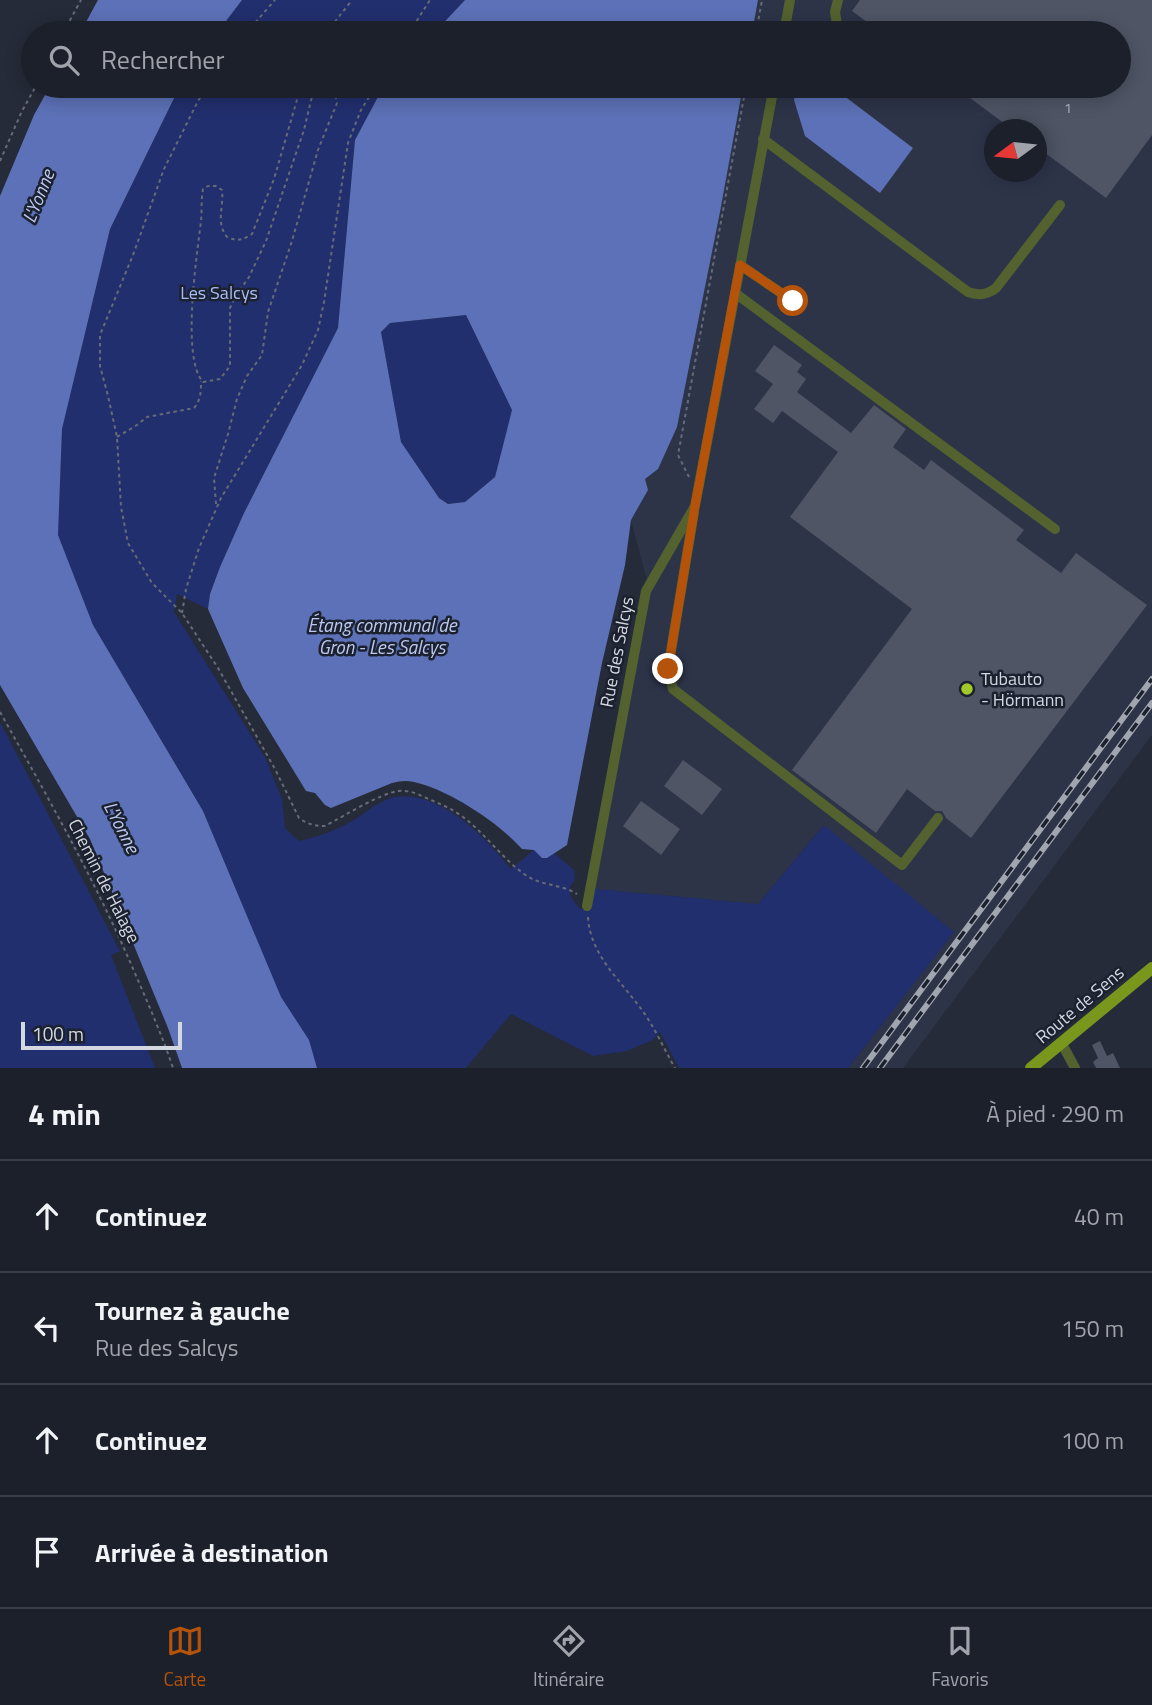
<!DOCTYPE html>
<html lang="fr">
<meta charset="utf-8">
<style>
:root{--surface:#1c202b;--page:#292d37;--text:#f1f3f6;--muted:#a0a3a9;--line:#3a3e47;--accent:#b45309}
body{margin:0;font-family:"Titillium Web",sans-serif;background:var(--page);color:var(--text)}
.compass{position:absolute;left:984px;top:119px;width:63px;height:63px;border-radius:50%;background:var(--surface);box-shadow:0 4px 18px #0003;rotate:255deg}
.scale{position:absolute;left:21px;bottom:18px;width:161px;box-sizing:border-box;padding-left:7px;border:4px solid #d4d8e1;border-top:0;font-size:19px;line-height:24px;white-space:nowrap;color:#d4d8e1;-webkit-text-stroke:5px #1c212f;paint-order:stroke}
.stop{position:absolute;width:21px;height:21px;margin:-16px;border:5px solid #b45309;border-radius:50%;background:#fff}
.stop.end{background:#b45309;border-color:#fff;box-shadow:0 2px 7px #0008}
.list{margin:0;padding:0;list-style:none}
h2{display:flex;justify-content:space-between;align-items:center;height:91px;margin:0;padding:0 28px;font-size:30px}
h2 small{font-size:23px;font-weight:400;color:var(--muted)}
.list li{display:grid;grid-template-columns:46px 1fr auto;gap:21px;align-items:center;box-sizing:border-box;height:112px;padding:0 28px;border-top:2px solid var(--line)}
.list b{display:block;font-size:26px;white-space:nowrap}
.list p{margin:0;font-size:23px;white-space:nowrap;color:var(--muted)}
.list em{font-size:23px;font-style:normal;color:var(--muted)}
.icon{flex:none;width:38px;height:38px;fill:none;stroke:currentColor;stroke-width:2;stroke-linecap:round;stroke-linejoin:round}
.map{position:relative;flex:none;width:1152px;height:1068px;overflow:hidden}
.search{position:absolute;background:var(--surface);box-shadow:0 4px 18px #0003;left:21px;right:21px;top:21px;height:77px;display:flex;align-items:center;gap:18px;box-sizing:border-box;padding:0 24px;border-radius:38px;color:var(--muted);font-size:26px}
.sheet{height:539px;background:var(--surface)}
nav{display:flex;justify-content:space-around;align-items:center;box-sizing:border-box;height:98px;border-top:2px solid var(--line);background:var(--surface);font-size:19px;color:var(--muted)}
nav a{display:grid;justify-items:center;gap:4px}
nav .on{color:var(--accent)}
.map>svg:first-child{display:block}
.built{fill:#2d3448;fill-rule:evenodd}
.green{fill:#212f6e}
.water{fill:#5c71b7;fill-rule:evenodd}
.building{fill:#4f5565}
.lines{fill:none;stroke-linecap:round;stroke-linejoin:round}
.path{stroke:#666b77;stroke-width:2;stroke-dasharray:3.5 3.5;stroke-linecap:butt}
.minor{stroke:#53622f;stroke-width:10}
.major{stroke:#79971c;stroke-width:12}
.rail-casing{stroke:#a1a5af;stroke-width:6}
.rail{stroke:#1c212f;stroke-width:3.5;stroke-dasharray:10;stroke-linecap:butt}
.route{stroke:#b45309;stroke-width:9}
.poi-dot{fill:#a2c929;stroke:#1c212f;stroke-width:2.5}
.labels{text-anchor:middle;stroke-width:5;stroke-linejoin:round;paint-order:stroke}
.number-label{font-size:14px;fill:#b3b7c2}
.park-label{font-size:18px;fill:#a9bdf6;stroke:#1c212f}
.street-label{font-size:18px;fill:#d4d8e1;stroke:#1c212f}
.poi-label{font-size:18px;fill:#d4d8e1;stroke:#1c212f;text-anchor:start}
.water-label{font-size:19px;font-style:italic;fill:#bccaf1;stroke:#1c212f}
</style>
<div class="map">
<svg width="1152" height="1068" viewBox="0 0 1152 1068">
<rect width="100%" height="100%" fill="#262b39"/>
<path class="built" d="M758 0H1152V735L903 1068H848L953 932 823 826 758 904 595 889 650 592 631 520 648 490 644 479 677 427 720 212 743 86H1119V33H752ZM995 130H1036V172H995Z"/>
<path class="green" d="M242 0H465L434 33H217Z
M180 86H386L380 93 355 140 338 328 244 513 220 567 210 594 208 609 177 594 174 612 265 757 282 799 285 828 299 841C318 837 337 830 354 820 364 814 375 804 386 800 414 788 449 808 470 826 485 838 498 854 511 869L534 850 547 858 554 853 574 870 575 880 570 886V896L580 909H585L595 889 758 904 824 825 954 932 848 1068H679L660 1032 653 1040 627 1051 593 1056 511 1014 466 1068H317L309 1040 281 998 203 811 93 625 58 535 62 429 110 229Z
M466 315 512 410 495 477 465 502 448 504 439 498 401 442 381 332 390 323Z
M0 722 120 951 111 955 155 1068H0Z"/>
<path class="water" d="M98 0H242L217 33H80Z
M465 0H758L752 33H434Z
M50 86H180L110 229 62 429 58 535 93 625 203 811 281 997 309 1040 317 1068H182L168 1028 90 839 0 685V196L34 115Z
M386 86H743L720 212 677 427 658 469 645 479 648 490 631 520 625 565 602 663 567 845 547 858H542L534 850 522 849C498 822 449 790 414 782 407 780 400 781 392 783L331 808 325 805 315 793 306 791 243 688 208 609 210 594 220 567 244 513 338 328 355 140 380 93ZM466 315 512 410 495 477 465 502 448 504 439 498 401 442 381 332 390 323Z
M797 86H831L913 148 880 193 805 136 794 100Z"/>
<path class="building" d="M860 0H1152V135L1106 198 1037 147V130H1013L954 86H1119V33H882L852 11Z
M774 345 802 365 797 372 806 379 797 392 851 433 874 405 906 429 893 447 924 470 931 460 1024 530 1016 540 1061 573 1076 553 1147 605 971 838 946 818 942 811H935L907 789 876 833 792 770 912 609 790 517 838 452 782 411 773 423 754 409 773 384 755 371Z
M683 760 722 789 702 815 664 786Z
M641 801 680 829 661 855 623 826Z
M1100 1041 1107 1056 1113 1053 1120 1068H1096L1093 1062 1098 1058 1092 1045Z"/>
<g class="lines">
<path class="path" d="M63 33 81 0
M246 33 275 0
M326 33 352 0
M409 33 430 0
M756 33 762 0
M208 86 198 101 164 169 133 255 100 335V366L108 396 117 437 121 507 128 543 152 583 182 613 218 668 275 769 299 818C307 824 314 826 325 826 344 816 379 794 398 791 408 790 416 793 424 797 438 803 451 808 463 817 486 834 502 859 527 876 542 886 562 884 577 894
M301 86 274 179 252 234C243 240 239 241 228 238 215 224 224 207 222 190L216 186H208L203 189C201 200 202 211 201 221 197 255 181 358 203 382L220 379 230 366V308L235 297 249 277 266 241 304 130 313 92 318 86
M0 161 22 111 36 86
M117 437 137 425 147 417 194 408C201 400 201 391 201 381
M689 477 678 455 746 86
M216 504 214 478 228 434 237 399 247 376 262 355 268 312 292 241 318 150 337 103 335 92 328 86
M182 613 186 589 199 548 221 498 302 365 318 330 324 302 348 143 361 110 376 86
M0 712C49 799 98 886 137 978 150 1008 163 1038 173 1068
M588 917C590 955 621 981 642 1010 655 1028 664 1049 675 1068"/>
<path class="minor" d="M838 31 835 12 838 0
M784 33 790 0
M763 139 968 292C979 296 987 295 996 288L1060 205
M740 265 793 301
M735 293 1055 529
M694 512 668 669 673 689 902 865 938 818
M587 906 646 591 695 506 774 86
M1062 1044 1075 1068"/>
<path class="major" d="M1031 1068 1152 968"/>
<defs>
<path id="rail" d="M863 1068 1152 679
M880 1068 1152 703"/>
</defs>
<use href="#rail" class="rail-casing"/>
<use href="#rail" class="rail"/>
</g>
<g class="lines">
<path class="route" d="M668 669 695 506 740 265 793 301"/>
</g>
<circle class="poi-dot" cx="967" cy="689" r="7"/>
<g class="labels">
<g class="number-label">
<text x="1068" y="113">1</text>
</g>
<g class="park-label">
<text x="219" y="299">Les Salcys</text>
</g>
<g class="street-label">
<text transform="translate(617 652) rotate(-79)" y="6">Rue des Salcys</text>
<text transform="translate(104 881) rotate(63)" y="6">Chemin de Halage</text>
<text transform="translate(1080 1005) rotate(-40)" y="6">Route de Sens</text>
</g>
<g class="poi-label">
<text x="981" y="685">Tubauto<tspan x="981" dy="21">- Hörmann</tspan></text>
</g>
<g class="water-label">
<text transform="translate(38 196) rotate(-68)" y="7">L'Yonne</text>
<text x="382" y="632">Étang communal de<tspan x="382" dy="22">Gron - Les Salcys</tspan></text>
<text transform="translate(122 827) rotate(63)" y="7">L'Yonne</text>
</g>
</g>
</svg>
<svg class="compass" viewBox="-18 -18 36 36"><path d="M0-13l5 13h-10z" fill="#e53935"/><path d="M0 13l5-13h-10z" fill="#a0a3a9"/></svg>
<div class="scale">100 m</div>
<div class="stop" style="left:793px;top:301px"></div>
<div class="stop end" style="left:668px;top:669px"></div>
<div class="search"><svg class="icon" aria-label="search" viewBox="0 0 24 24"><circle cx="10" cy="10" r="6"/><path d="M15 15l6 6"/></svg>Rechercher</div>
</div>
<section class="sheet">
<h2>4 min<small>À pied · 290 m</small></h2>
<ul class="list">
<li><svg class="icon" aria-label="ahead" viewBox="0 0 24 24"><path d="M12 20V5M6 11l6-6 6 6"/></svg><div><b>Continuez</b></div><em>40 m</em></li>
<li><svg class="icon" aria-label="left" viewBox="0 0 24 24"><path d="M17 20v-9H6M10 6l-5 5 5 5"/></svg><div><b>Tournez à gauche</b><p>Rue des Salcys</p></div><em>150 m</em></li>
<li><svg class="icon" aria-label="ahead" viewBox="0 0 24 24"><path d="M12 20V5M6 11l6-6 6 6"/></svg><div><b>Continuez</b></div><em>100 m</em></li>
<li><svg class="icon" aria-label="arrive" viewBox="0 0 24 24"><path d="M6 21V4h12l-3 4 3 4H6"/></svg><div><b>Arrivée à destination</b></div></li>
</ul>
</section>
<nav>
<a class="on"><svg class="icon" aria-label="map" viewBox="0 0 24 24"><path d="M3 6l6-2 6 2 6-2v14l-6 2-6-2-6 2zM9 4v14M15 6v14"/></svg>Carte</a>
<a><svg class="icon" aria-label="directions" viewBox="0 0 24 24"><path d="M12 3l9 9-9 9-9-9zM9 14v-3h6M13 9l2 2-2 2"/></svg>Itinéraire</a>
<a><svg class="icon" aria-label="saved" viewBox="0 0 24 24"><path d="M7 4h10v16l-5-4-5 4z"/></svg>Favoris</a>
</nav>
